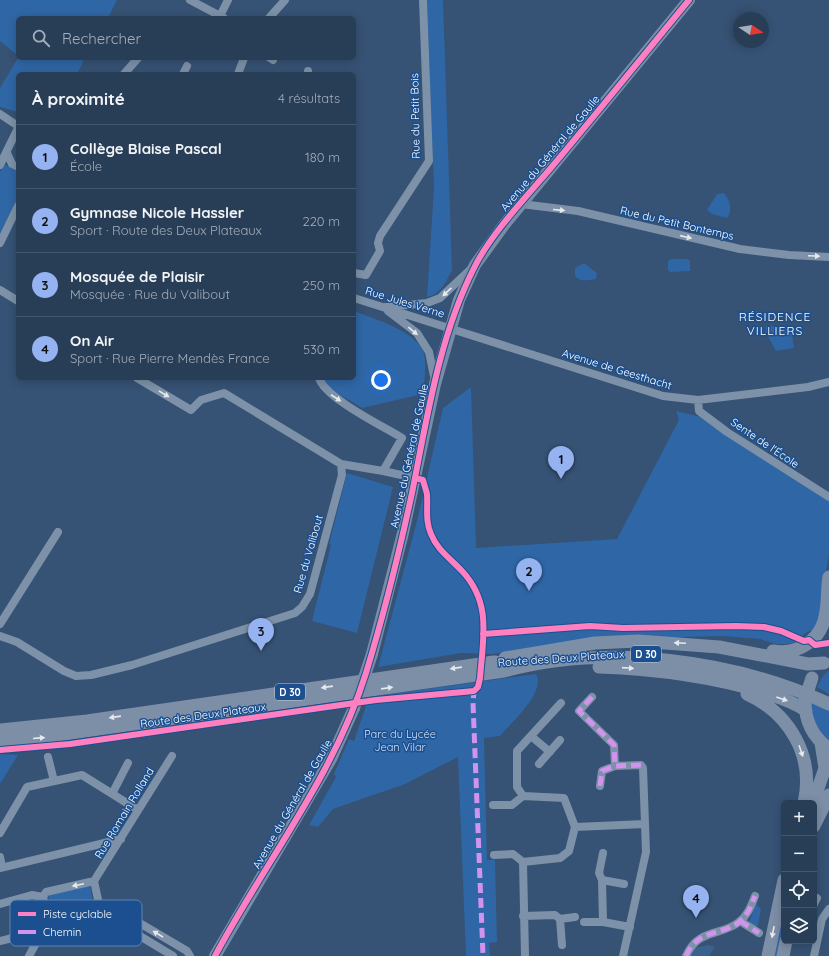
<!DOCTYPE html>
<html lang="fr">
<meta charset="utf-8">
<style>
:root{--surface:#283e57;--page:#30455d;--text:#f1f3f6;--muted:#a5aeba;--line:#44576d;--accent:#95b2f1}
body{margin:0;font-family:Quicksand,sans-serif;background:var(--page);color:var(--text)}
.controls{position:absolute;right:12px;bottom:12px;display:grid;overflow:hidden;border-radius:6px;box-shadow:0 2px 10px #0003}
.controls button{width:36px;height:36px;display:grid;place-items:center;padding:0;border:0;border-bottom:1px solid var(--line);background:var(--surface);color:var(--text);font:20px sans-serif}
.compass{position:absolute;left:733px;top:12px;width:36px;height:36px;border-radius:50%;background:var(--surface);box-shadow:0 2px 10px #0003;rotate:102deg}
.you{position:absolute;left:381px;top:380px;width:14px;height:14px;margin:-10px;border:3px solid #fff;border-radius:50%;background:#1a73e8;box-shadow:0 0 0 6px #1a73e833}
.badge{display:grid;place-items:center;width:26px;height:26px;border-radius:50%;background:var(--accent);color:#111;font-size:13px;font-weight:700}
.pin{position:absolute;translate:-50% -33px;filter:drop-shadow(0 1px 2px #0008)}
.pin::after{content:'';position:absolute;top:21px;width:14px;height:12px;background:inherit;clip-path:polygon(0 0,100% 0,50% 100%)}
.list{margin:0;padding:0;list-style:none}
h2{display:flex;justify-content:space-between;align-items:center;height:52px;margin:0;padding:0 16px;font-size:17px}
h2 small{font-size:13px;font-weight:400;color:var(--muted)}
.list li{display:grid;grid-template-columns:26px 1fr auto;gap:12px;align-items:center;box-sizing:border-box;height:64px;padding:0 16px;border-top:1px solid var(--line)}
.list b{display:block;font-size:15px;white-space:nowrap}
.list p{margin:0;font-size:13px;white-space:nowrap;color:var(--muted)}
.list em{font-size:13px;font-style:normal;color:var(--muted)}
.icon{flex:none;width:22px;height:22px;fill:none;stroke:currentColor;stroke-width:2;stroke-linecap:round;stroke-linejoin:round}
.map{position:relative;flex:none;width:829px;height:956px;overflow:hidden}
.search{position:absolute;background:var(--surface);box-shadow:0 2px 10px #0003;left:16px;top:16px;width:340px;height:44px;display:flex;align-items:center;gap:10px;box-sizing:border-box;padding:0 14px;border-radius:6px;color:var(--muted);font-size:15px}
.panel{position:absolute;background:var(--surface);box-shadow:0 2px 10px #0003;left:16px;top:72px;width:340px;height:308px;border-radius:6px}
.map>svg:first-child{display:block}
.green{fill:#2f66a5}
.water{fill:#3b618d}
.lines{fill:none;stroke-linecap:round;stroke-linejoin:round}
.street{stroke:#7d92a8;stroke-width:8}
.secondary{stroke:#798da4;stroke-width:12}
.primary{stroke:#7d8ea7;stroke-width:13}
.secondary-bridge{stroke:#798da4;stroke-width:12}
.primary-bridge{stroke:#7d8ea7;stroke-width:13}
.quiet{stroke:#d193ec;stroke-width:5;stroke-dasharray:10 5;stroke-linecap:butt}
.cycleway-casing{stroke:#1b4f8f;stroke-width:8}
.cycleway{stroke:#ff80c0;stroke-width:6}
.oneway{fill:#e5e9ee}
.oneway2{fill:#e5e8ed}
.labels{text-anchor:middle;stroke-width:3;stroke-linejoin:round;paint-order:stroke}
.shield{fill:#1b4f8f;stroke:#bbcadd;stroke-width:1}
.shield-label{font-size:10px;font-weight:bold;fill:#fff}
.street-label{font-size:11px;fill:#fff;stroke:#1b4f8f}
.park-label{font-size:11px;fill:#cfe3fa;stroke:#1b4f8f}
.neighbourhood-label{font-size:12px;letter-spacing:1px;fill:#fff;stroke:#1b4f8f}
.key{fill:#1b4f8f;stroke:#5f84b1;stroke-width:1}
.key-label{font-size:11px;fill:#fff}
</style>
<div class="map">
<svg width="829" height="956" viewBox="0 0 829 956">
<rect width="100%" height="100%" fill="#365274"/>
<path class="green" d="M0 0H117L108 18H18V56L0 41Z
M427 0H443L452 270C446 282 441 294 427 297L434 188Z
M18 58H85L77 74H18V112L0 107V88Z
M4 164 18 172V198L0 233V172Z
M724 193C730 200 733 211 727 218L712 214 707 210 717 194Z
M671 259H687L690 261V271L670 272 668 270V261Z
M584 263 597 273 596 279C587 280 581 283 575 276V268Z
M354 311C374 319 418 331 424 354 427 366 424 381 423 394L362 408C351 400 328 391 323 378H354Z
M766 326 791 327 794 348 776 351 766 333Z
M471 387 476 548 617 539 679 420 676 411 701 417 829 501V553L818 627 804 634 797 642 788 644H776L760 639 723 636 593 639 492 654 461 653 378 667 417 521 443 408Z
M347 473 393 487 357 633 312 621 331 545 329 544Z
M829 670V694L817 687 823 676Z
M536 674C546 692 512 722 500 736L484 738 487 860H495L497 942 489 943 490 956H466L458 757 405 784 333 809 318 827 309 825 336 777 334 774 349 739 354 741 369 697Z
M811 702 829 709V741C818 729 811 718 811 702Z
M0 754 18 755 0 784Z
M90 886 93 901 51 911 48 894Z
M784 899V929L778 956H773Z
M756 904 761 909 758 925 756 928 749 922Z"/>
<path class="water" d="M709 945 715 947 709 956H689L693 948Z"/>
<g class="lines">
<path class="street" d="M190 0 224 18
M220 16 228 0
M269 18 285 0
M270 58 273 60
M308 71V74
M124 74 138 58
M183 74 187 66
M238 74 244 58
M0 114 18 126
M7 153 12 164 18 167
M0 165 18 128
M521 204 578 211 740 249 789 255 829 257
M0 243 18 206
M354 273 366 275 380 251 378 243 380 236 429 161 423 0
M0 290 18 301
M354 298 663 396 698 400 808 387 829 382
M387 307 427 303 440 298 471 269
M388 311 417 333 429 352 435 381
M137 378 191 410 201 400 224 393 341 464 383 471 402 438C383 426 325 398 319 378
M698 400 699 411 727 432 829 497
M383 471 415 478
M0 624 58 532
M0 636 17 642 64 671 76 676 91 675 132 665 295 613 302 607 310 594 342 475 341 464
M592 697 579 711 614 745 615 766 641 765 643 768 646 852 623 956
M531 736 550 752
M48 757 54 781
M539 764 560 740
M600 786 602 771 615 766
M112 794 128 763
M493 805H512L523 796
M575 827 645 824
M0 833 27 787 82 775 138 810
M494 855 513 854 523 862
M0 857 2 867
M0 868 121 839
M602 880 599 873 603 853
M94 881 172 756
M43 897 46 892 94 881 99 904 109 911 115 921 173 956
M43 897 47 914 51 916
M0 904 32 895 43 897
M814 904 817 898
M109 911 121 912 187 951 190 956
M51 916 99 904
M523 916 555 915 560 919 562 945
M560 919 575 917
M740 921 759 933
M584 922H603L630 927
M603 922 602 880 624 884
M0 941 20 936 16 921
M29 956 51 916
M525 956 523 862 560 858 569 851 575 827 564 798 523 796 517 787V751L561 703
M686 956C698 928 722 936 739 922 748 915 751 906 755 896
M814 956 822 919 829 909"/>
<path class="secondary" d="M372 654 403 533 435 384 459 300 475 265 504 225 689 0
M215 956 331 759 354 708"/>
<path class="primary" d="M773 651C800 655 823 639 826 611 828 599 827 588 829 577
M505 658 595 643 638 641 719 647 808 664 824 663
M599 667C655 669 710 676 763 692 777 697 793 701 805 710
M747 694C789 713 815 756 804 803
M805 701C805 721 812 736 828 748
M0 730 87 721 494 662 502 663 516 662
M0 740 43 737 504 671C607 643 734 660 829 704
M813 803 825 768 821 743
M814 826 829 795
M768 956 784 880
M783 956 786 941"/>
<path class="secondary-bridge" d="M354 708 372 654"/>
<path class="primary-bridge" d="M805 699 812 678"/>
<path class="quiet" d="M476 689 474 691 473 703 483 956
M592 697 579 711 614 745 615 766 641 765
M600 786 602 771 615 766
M740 921 759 933
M686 956C698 928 722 936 739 922 748 915 751 906 755 896"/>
<defs>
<path id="cycleway" d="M483 634 590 626 623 628 736 626 764 627 781 631 804 641 809 640 815 645 829 643
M0 750 70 744 376 700 474 691 478 687 480 678C483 638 492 603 462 571 451 559 437 550 431 534 425 521 428 508 427 494 426 490 424 484 423 480L415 478
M215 956C265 862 334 776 366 673 384 614 399 553 412 493 427 418 439 337 474 268 490 235 526 197 550 169 597 113 643 56 689 0"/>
</defs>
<use href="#cycleway" class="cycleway-casing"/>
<use href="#cycleway" class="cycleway"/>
</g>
<defs><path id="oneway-solid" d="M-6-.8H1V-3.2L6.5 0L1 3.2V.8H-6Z"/></defs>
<g class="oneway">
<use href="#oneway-solid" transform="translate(559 210) rotate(5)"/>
<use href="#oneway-solid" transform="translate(686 237) rotate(13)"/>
<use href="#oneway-solid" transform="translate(814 256) rotate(2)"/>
<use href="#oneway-solid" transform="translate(447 292) rotate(137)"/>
<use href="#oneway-solid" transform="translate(413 331) rotate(40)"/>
<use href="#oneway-solid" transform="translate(164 394) rotate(31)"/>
<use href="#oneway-solid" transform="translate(336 398) rotate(33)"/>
<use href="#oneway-solid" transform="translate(78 885) rotate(168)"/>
<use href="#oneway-solid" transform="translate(158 934) rotate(-149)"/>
</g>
<g class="oneway2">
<use href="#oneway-solid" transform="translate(680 643) rotate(-177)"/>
<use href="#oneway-solid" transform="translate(456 668) rotate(172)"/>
<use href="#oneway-solid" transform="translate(628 668) rotate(4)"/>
<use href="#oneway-solid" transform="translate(327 687) rotate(172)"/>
<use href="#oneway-solid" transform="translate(387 688) rotate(-8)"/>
<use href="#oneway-solid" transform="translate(782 699) rotate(19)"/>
<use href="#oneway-solid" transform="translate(115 717) rotate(172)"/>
<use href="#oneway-solid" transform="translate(39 738) rotate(-5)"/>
<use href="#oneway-solid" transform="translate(801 751) rotate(71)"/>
<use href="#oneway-solid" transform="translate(773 932) rotate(101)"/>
</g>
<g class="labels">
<g class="shield">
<rect x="631" y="646" width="30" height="16" rx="3"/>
<rect x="275" y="684" width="30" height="16" rx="3"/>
</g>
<g class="shield-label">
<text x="646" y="658">D 30</text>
<text x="290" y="696">D 30</text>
</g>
<g class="street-label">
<text transform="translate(415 116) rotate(-91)" y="4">Rue du Petit Bois</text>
<text transform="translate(550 153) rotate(-50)" y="4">Avenue du Général de Gaulle</text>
<text transform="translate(677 223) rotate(13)" y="4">Rue du Petit Bontemps</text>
<text transform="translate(405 302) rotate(17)" y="4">Rue Jules Verne</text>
<text transform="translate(617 369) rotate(17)" y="4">Avenue de Geesthacht</text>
<text transform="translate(765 443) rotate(34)" y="4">Sente de l'École</text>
<text transform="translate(409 456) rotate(-78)" y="4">Avenue du Général de Gaulle</text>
<text transform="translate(308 554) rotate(-74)" y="4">Rue du Valibout</text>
<text transform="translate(561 658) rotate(-4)" y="4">Route des Deux Plateaux</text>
<text transform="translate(203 715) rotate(-8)" y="4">Route des Deux Plateaux</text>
<text transform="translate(292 804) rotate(-60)" y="4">Avenue du Général de Gaulle</text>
<text transform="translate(124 813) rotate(-59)" y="4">Rue Romain Rolland</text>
</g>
<g class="park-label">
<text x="400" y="738">Parc du Lycée<tspan x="400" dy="13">Jean Vilar</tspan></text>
</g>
<g class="neighbourhood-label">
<text x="775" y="321">RÉSIDENCE<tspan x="775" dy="14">VILLIERS</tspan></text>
</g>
</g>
<rect x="10" y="900" width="132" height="46" rx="6" class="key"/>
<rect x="18" y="912" width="18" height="4" fill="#ff80c0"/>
<rect x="18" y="930" width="18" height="4" fill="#d193ec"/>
<g class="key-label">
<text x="43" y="918">Piste cyclable</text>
<text x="43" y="936">Chemin</text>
</g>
</svg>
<div class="controls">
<button>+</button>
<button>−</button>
<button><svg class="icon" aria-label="locate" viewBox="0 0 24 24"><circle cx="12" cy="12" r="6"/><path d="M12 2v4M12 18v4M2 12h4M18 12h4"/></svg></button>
<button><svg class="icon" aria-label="layers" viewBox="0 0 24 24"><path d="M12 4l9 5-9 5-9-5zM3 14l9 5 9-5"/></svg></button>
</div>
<svg class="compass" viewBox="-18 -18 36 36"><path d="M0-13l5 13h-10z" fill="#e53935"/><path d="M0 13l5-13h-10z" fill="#a5aeba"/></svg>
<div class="you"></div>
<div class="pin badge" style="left:561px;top:479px">1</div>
<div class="pin badge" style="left:529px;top:591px">2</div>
<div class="pin badge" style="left:261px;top:651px">3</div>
<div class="pin badge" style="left:696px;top:918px">4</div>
<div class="search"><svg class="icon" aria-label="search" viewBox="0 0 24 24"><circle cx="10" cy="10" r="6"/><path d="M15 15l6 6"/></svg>Rechercher</div>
<section class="panel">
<h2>À proximité<small>4 résultats</small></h2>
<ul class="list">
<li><span class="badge">1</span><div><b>Collège Blaise Pascal</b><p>École</p></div><em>180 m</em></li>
<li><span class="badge">2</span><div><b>Gymnase Nicole Hassler</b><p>Sport · Route des Deux Plateaux</p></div><em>220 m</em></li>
<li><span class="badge">3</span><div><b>Mosquée de Plaisir</b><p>Mosquée · Rue du Valibout</p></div><em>250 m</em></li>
<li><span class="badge">4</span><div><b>On Air</b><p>Sport · Rue Pierre Mendès France</p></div><em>530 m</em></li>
</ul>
</section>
</div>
